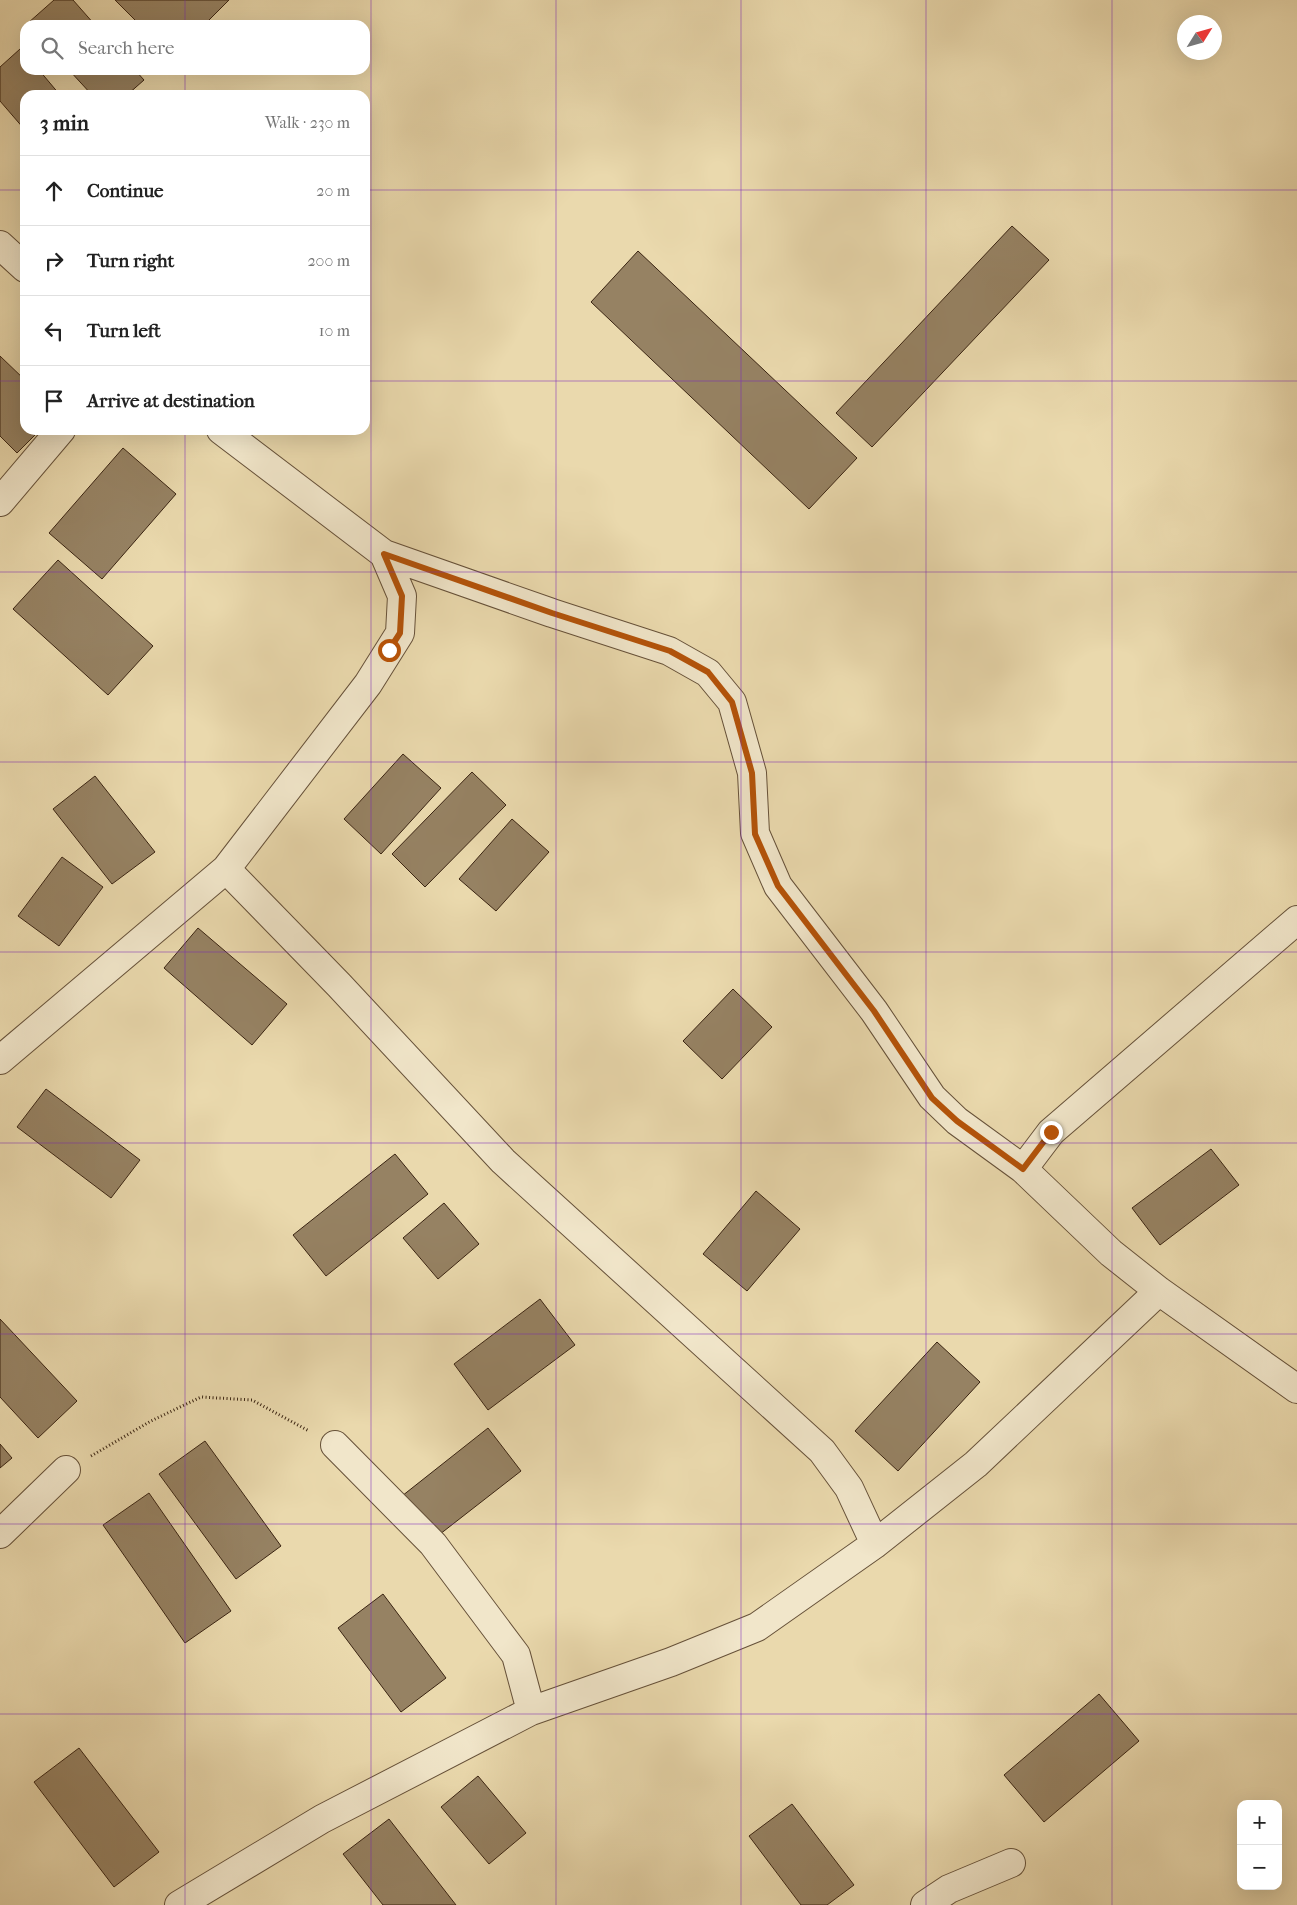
<!DOCTYPE html>
<meta charset="utf-8">
<style>
:root{--surface:#fff;--page:#f2f2f2;--text:#222;--muted:#767676;--line:#e0e0e0}
body{margin:0;font-family:"IM FELL French Canon",serif;background:var(--page);color:var(--text)}
.controls{position:absolute;right:15px;bottom:15px;display:grid;overflow:hidden;border-radius:10px;box-shadow:0 5px 20px #0002}
.controls button{width:45px;height:45px;display:grid;place-items:center;padding:0;border:0;border-bottom:1px solid var(--line);background:var(--surface);color:var(--text);font:25px sans-serif}
.compass{position:absolute;left:1177px;top:15px;width:45px;height:45px;border-radius:50%;background:var(--surface);box-shadow:0 5px 20px #0002;rotate:53deg}
.stop{position:absolute;width:15px;height:15px;margin:-11px;border:4px solid #b45309;border-radius:50%;background:#fff}
.stop.end{background:#b45309;border-color:#fff;box-shadow:0 1px 5px #0008}
.list{margin:0;padding:0;list-style:none}
h2{display:flex;justify-content:space-between;align-items:center;height:65px;margin:0;padding:0 20px;font-size:21px}
h2 small{font-size:16px;font-weight:400;color:var(--muted)}
.list li{display:grid;grid-template-columns:32px 1fr auto;gap:15px;align-items:center;box-sizing:border-box;height:70px;padding:0 20px;border-top:1px solid var(--line)}
.list b{display:block;font-size:19px;white-space:nowrap}
.list em{font-size:16px;font-style:normal;color:var(--muted)}
.icon{flex:none;width:28px;height:28px;fill:none;stroke:currentColor;stroke-width:2;stroke-linecap:round;stroke-linejoin:round}
.map{position:relative;flex:none;width:1297px;height:1905px;overflow:hidden}
.search{position:absolute;background:var(--surface);box-shadow:0 5px 20px #0002;left:20px;top:20px;width:350px;height:55px;display:flex;align-items:center;gap:12px;box-sizing:border-box;padding:0 18px;border-radius:15px;color:var(--muted);font-size:19px}
.panel{position:absolute;background:var(--surface);box-shadow:0 5px 20px #0002;left:20px;top:90px;width:350px;height:345px;border-radius:15px}
.map>svg:first-child{display:block}
.building{fill:#968263;stroke:#3a2412}
.lines{fill:none;stroke-linecap:round;stroke-linejoin:round}
.minor-casing{stroke:#665139;stroke-width:30}
.path{stroke:#3a2412;stroke-width:3;stroke-dasharray:1 2.5;stroke-linecap:butt}
.minor{stroke:#f1e6ca;stroke-width:28}
.route{stroke:#b45309;stroke-width:6}
.grid{fill:none;stroke:#7b2cbf;stroke-width:1;stroke-opacity:0.55}
</style>
<div class="map">
<svg width="1297" height="1905" viewBox="0 0 1297 1905">
<rect width="100%" height="100%" fill="#ead9ad"/>
<filter id="stains"><feTurbulence type="fractalNoise" baseFrequency=".004" numOctaves="4"/><feColorMatrix values="0 0 0 0 .2 0 0 0 0 .09 0 0 0 0 .02 0 0 0 .5 -.17"/></filter>
<radialGradient id="worn" r=".72"><stop offset=".6" stop-color="#630" stop-opacity="0"/><stop offset="1" stop-color="#630" stop-opacity=".3"/></radialGradient>
<path class="building" d="M54 0H73L95 25H29L28 23Z
M115 0H229L204 25H140Z
M20 49 25 54V70H39L60 95H25V130L0 101V67Z
M69 70H135L144 80 127 95H92Z
M1012 226 1049 260 872 447 836 413Z
M638 251 857 458 809 509 591 302Z
M0 356 25 380V430H40L17 453 0 436Z
M123 448 176 494 102 579 49 533Z
M58 560 153 646 108 695 13 609Z
M403 754 441 788 381 854 344 819Z
M472 772 506 805 425 887 392 854Z
M95 776 155 852 112 884 53 809Z
M512 819 549 852 496 911 459 879Z
M62 857 103 887 59 946 18 916Z
M198 928 287 1004 252 1045 164 968Z
M733 989 772 1027 722 1079 683 1041Z
M46 1089 140 1160 111 1198 17 1127Z
M1211 1149 1239 1185 1160 1245 1132 1208Z
M395 1154 428 1194 326 1276 293 1235Z
M756 1191 800 1229 747 1291 703 1254Z
M444 1203 479 1244 438 1279 403 1238Z
M540 1299 575 1345 488 1410 454 1364Z
M0 1319 77 1401 38 1438 0 1397Z
M937 1342 980 1382 898 1471 855 1431Z
M488 1428 521 1471 435 1538 402 1496Z
M205 1441 281 1546 236 1579 159 1474Z
M0 1444 12 1458 0 1468Z
M149 1493 231 1611 185 1643 103 1525Z
M383 1594 446 1678 401 1712 338 1628Z
M1099 1694 1139 1741 1044 1822 1004 1775Z
M79 1748 159 1852 114 1887 34 1782Z
M478 1776 526 1833 489 1864 441 1807Z
M792 1804 854 1885 827 1905H801L749 1836Z
M389 1819 456 1905H383L343 1854Z"/>
<g class="lines">
<defs>
<path id="minor" d="M0 245 25 268
M0 502 61 430
M384 554 552 613 669 651 708 673 732 702 752 773 755 833 778 886 874 1011 932 1097 957 1121 1023 1169 1111 1253 1159 1291 1297 1389
M226 869 339 985 503 1161 822 1451 849 1488 875 1544
M0 1060 226 869 368 684 400 633 402 596 384 554 221 430
M1023 1169 1051 1132 1297 920
M0 1534 66 1470
M531 1711 671 1662 757 1627 875 1544 976 1464 1159 1291
M179 1905 322 1819 531 1711 516 1655 433 1544 335 1445
M925 1905 949 1889 1011 1863"/>
</defs>
<use href="#minor" class="minor-casing"/>
<path class="path" d="M91 1456 151 1421 201 1397 252 1400 309 1431"/>
<use href="#minor" class="minor"/>
</g>
<g class="lines">
<path class="route" d="M389 650 400 633 402 596 384 554 552 613 670 651 708 672 732 702 752 773 755 834 778 886 874 1011 932 1098 957 1121 1023 1169 1051 1132"/>
</g>
<path class="grid" d="M185 0V25M371 0V1905M556 0V1905M741 0V1905M926 0V1905M1112 0V1905M185 70V95M0 190H25M365 190H1297M0 381H25M365 381H1297M185 430V1905M0 572H1297M0 762H1297M0 952H1297M0 1143H1297M0 1334H1297M0 1524H1297M0 1714H1297"/>
<rect width="100%" height="100%" filter="url(#stains)"/>
<rect width="100%" height="100%" fill="url(#worn)"/>
</svg>
<div class="controls">
<button>+</button>
<button>−</button>
</div>
<svg class="compass" viewBox="-18 -18 36 36"><path d="M0-13l5 13h-10z" fill="#e53935"/><path d="M0 13l5-13h-10z" fill="#767676"/></svg>
<div class="stop" style="left:389px;top:650px"></div>
<div class="stop end" style="left:1051px;top:1132px"></div>
<div class="search"><svg class="icon" aria-label="search" viewBox="0 0 24 24"><circle cx="10" cy="10" r="6"/><path d="M15 15l6 6"/></svg>Search here</div>
<section class="panel">
<h2>3 min<small>Walk · 230 m</small></h2>
<ul class="list">
<li><svg class="icon" aria-label="ahead" viewBox="0 0 24 24"><path d="M12 20V5M6 11l6-6 6 6"/></svg><div><b>Continue</b></div><em>20 m</em></li>
<li><svg class="icon" aria-label="right" viewBox="0 0 24 24"><path d="M7 20v-9h11M14 6l5 5-5 5"/></svg><div><b>Turn right</b></div><em>200 m</em></li>
<li><svg class="icon" aria-label="left" viewBox="0 0 24 24"><path d="M17 20v-9H6M10 6l-5 5 5 5"/></svg><div><b>Turn left</b></div><em>10 m</em></li>
<li><svg class="icon" aria-label="arrive" viewBox="0 0 24 24"><path d="M6 21V4h12l-3 4 3 4H6"/></svg><div><b>Arrive at destination</b></div></li>
</ul>
</section>
</div>
